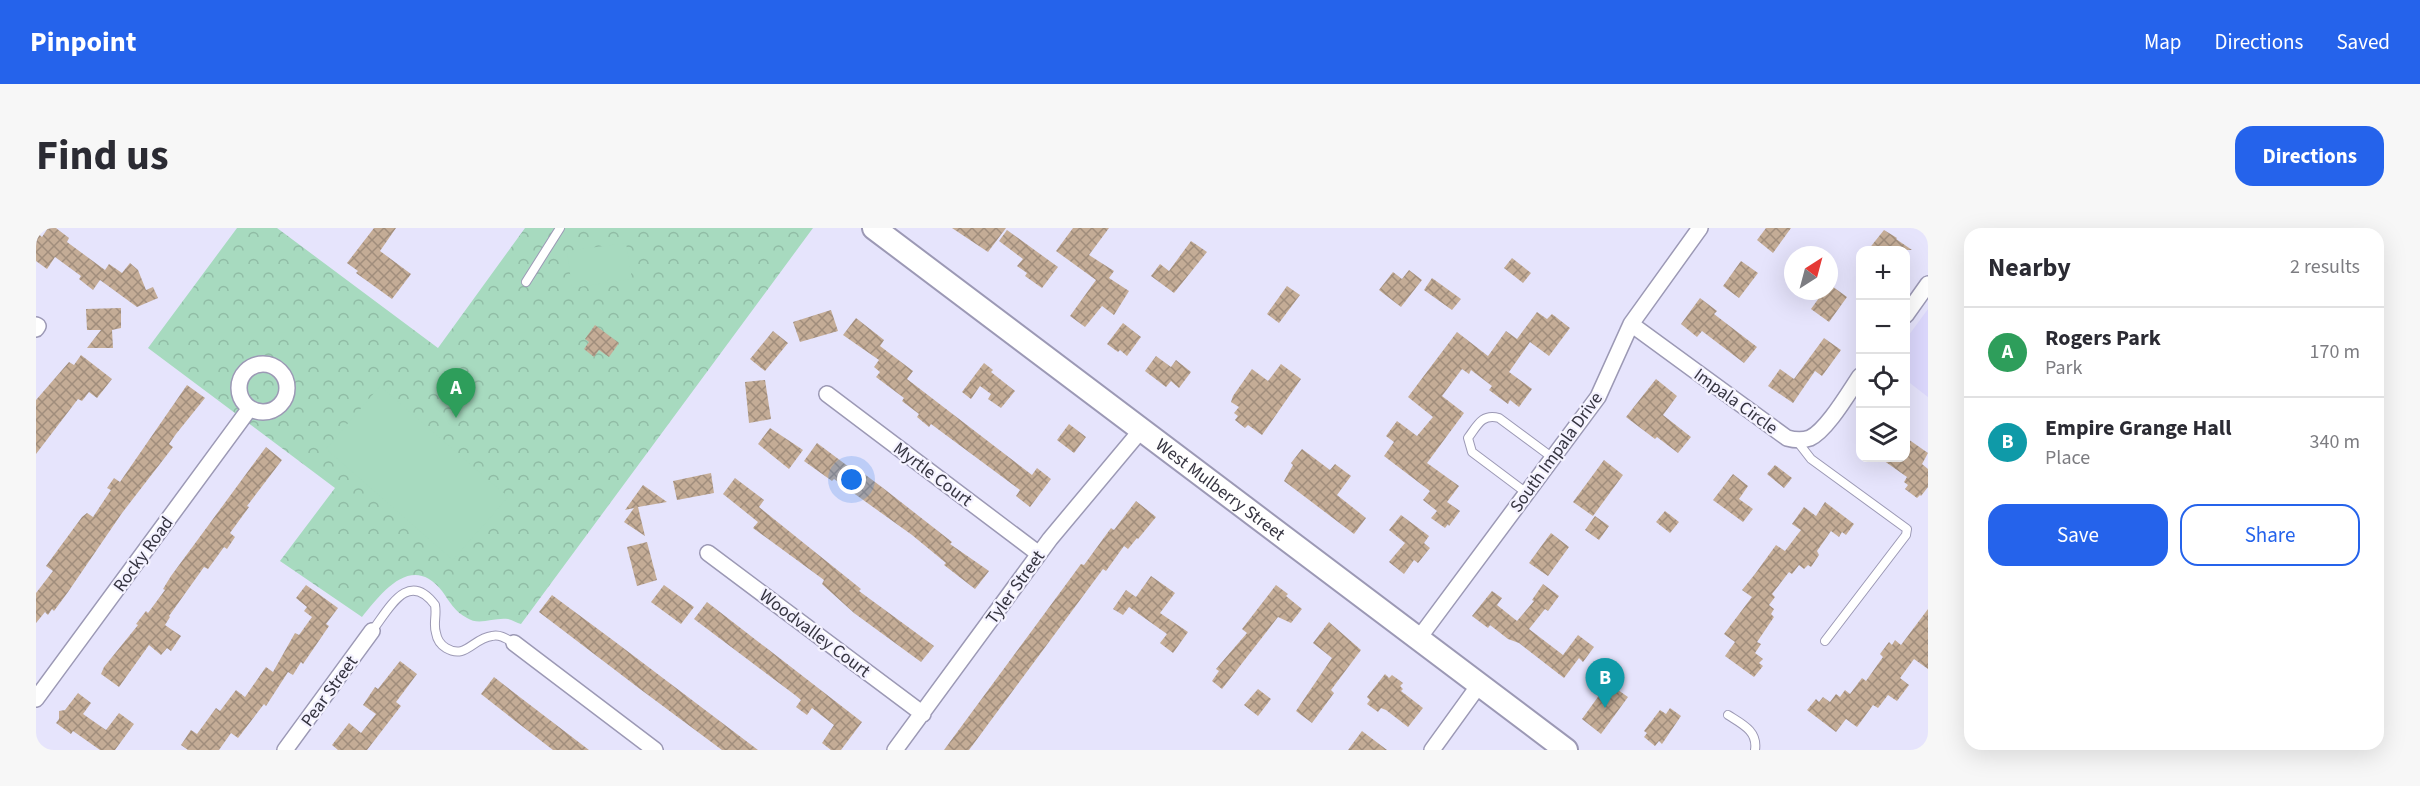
<!DOCTYPE html>
<meta charset="utf-8">
<style>
:root{--surface:#fff;--page:#f7f7f7;--text:#2b2b33;--muted:#7c7c81;--line:#e1e1e2;--accent:#2563eb}
body{margin:0;font-family:"Source Sans 3",sans-serif;background:var(--page);color:var(--text)}
.controls{position:absolute;right:18px;top:18px;display:grid;overflow:hidden;border-radius:12px;box-shadow:0 6px 24px #0002}
.controls button{width:54px;height:54px;display:grid;place-items:center;padding:0;border:0;border-bottom:2px solid var(--line);background:var(--surface);color:var(--text);font:30px sans-serif}
.compass{position:absolute;left:1748px;top:18px;width:54px;height:54px;border-radius:50%;background:var(--surface);box-shadow:0 6px 24px #0002;rotate:36deg}
.you{position:absolute;left:816px;top:252px;width:21px;height:21px;margin:-15px;border:4px solid #fff;border-radius:50%;background:#1a73e8;box-shadow:0 0 0 9px #1a73e833}
.badge{display:grid;place-items:center;width:39px;height:39px;border-radius:50%;background:var(--accent);color:#fff;font-size:20px;font-weight:700}
.pin{position:absolute;translate:-50% -50px;filter:drop-shadow(0 2px 3px #0008)}
.pin::after{content:'';position:absolute;top:32px;width:21px;height:18px;background:inherit;clip-path:polygon(0 0,100% 0,50% 100%)}
.list{margin:0;padding:0;list-style:none}
h2{display:flex;justify-content:space-between;align-items:center;height:78px;margin:0;padding:0 24px;font-size:26px}
h2 small{font-size:20px;font-weight:400;color:var(--muted)}
.list li{display:grid;grid-template-columns:39px 1fr auto;gap:18px;align-items:center;box-sizing:border-box;height:90px;padding:0 24px;border-top:2px solid var(--line)}
.list b{display:block;font-size:22px;white-space:nowrap}
.list p{margin:0;font-size:20px;white-space:nowrap;color:var(--muted)}
.list em{font-size:20px;font-style:normal;color:var(--muted)}
.actions{display:flex;gap:12px;padding:18px 24px}
.actions a{flex:1;padding:14px 0;border:2px solid var(--accent);border-radius:18px;text-align:center;font-size:21px;color:var(--accent)}
.actions .main{background:var(--accent);color:#fff}
.icon{flex:none;width:33px;height:33px;fill:none;stroke:currentColor;stroke-width:2;stroke-linecap:round;stroke-linejoin:round}
.map{position:relative;flex:none;width:1892px;height:522px;overflow:hidden;border-radius:18px}
header{display:flex;align-items:center;gap:36px;box-sizing:border-box;height:84px;padding:0 30px;background:var(--accent);color:#fff}
header strong{font-size:28px}
nav{display:flex;gap:33px;margin-inline-start:auto;font-size:21px}
.intro{display:flex;align-items:center;justify-content:space-between;box-sizing:border-box;height:144px;padding:0 36px}
h1{margin:0;font-size:42px}
.button{padding:15px 27px;border-radius:18px;background:var(--accent);color:#fff;font-size:21px;font-weight:700}
main{display:flex;gap:36px;padding:0 36px}
aside{flex:1;background:var(--surface);border-radius:18px;box-shadow:0 6px 24px #0002}
.map>svg:first-child{display:block}
.built{fill:#dcd8fd}
.park{fill:url(#park-crowns)}
.pitch{fill:#a7dabf}
.building{fill:url(#building-cross-hatch)}
.lines{fill:none;stroke-linecap:round;stroke-linejoin:round}
.lane-casing{stroke:#9c99b5;stroke-width:10}
.street-casing{stroke:#9c99b5;stroke-width:18}
.primary-casing{stroke:#9c99b5;stroke-width:26}
.lane{stroke:#fff;stroke-width:8}
.street{stroke:#fff;stroke-width:15}
.primary{stroke:#fff;stroke-width:22}
.labels{text-anchor:middle;stroke-width:4.5;stroke-linejoin:round;paint-order:stroke}
.street-label{font-size:18px;fill:#353440;stroke:#f4f2ff}
</style>
<header>
<strong>Pinpoint</strong>
<nav><a>Map</a><a>Directions</a><a>Saved</a></nav>
</header>
<div class="intro"><h1>Find us</h1><a class="button">Directions</a></div>
<main>
<div class="map">
<svg width="1892" height="522" viewBox="0 0 1892 522">
<defs>
<pattern id="park-crowns" width="20" height="18" patternUnits="userSpaceOnUse" patternTransform="scale(1.5)"><rect width="20" height="18" fill="#a7dabf"/><path d="M2 6a3 3 0 1 1 6 0M12 15a3 3 0 1 1 6 0" fill="none" stroke="#90bca5"/></pattern>
<pattern id="building-cross-hatch" width="8" height="8" patternUnits="userSpaceOnUse" patternTransform="scale(1.5)"><rect width="8" height="8" fill="#c4ac96"/><path d="M0 0l8 8M0 8l8-8" fill="none" stroke="#a08d7c"/></pattern>
</defs>
<rect width="100%" height="100%" fill="#e6e4fc"/>
<path class="built" d="M1892 81V169L1870 152V111Z"/>
<path class="park" d="M201 0H241L402 120 489 0H777L485 396C481 395 476 392 472 391 458 389 443 398 431 390 418 383 414 374 406 363 376 324 345 365 326 389L244 333 299 260 112 120Z"/>
<path class="pitch" d="M590 15 596 51 536 60 531 23Z
M344 158 472 269 417 332 290 221Z"/>
<path class="building" d="M12 0H20L33 10 31 14 69 42 73 36 86 45 94 35 102 42 110 62 117 59 122 70 101 79 64 52 57 62 43 51 45 48 19 29 11 41 0 33V4L6 9Z
M338 0H360L344 23 375 46 356 71 320 45 322 43 311 35Z
M916 0H970L952 24Z
M1037 0H1073L1053 27 1078 43 1073 50 1093 63 1078 87 1066 78 1049 99 1034 88 1060 52 1020 23Z
M1730 0H1755L1737 25 1721 12Z
M971 2 1022 39 1006 60 989 48 991 45 981 38 987 31 963 13Z
M1848 2 1861 10 1860 11 1876 22H1832Z
M1155 13 1171 24 1138 65 1115 48 1124 36 1133 43Z
M1476 30 1495 45 1487 55 1468 40Z
M1705 33 1722 45 1703 70 1687 58Z
M1373 42 1386 52 1365 79 1343 62 1357 44 1366 51Z
M1396 50 1425 71 1416 82 1388 62Z
M1793 56 1811 69 1793 94 1775 81 1788 63H1793Z
M1251 58 1264 67 1243 95 1231 86Z
M1664 70 1681 83 1678 86 1721 119 1708 135 1666 103 1661 109 1645 96Z
M85 80V100L76 102 77 120H51L65 102H51L50 81Z
M795 82 802 103 764 114 757 94Z
M1501 84 1511 91 1516 86 1534 100 1513 128 1494 114 1473 144 1496 161 1483 179 1474 172 1472 176 1453 162 1456 158 1435 142 1433 146 1426 141 1406 168 1428 185 1391 235 1423 258 1411 274 1424 283 1413 298 1412 296 1409 300 1395 290 1401 283 1387 272 1394 263 1348 228 1358 214 1350 208 1361 193 1381 208 1397 189 1372 169 1421 104 1452 128 1470 103 1481 111Z
M820 90 848 112 844 118 877 143 871 151 996 247 1001 240 1015 251 994 279 980 268 984 262 895 196 893 199 881 189 883 186 866 173 868 170 840 149 844 144 838 139 843 132 807 107Z
M1087 95 1105 109 1091 128 1084 122 1082 124 1071 116Z
M559 97 583 115 573 129 563 122 558 129 548 121 553 114 549 111Z
M737 103 752 115 729 143 714 131Z
M1788 110 1805 122 1786 148 1779 143 1757 175 1732 158 1744 141 1758 151Z
M45 127 76 151 61 170 53 164 46 173 42 171 0 226V172L33 134 38 137Z
M1120 128 1135 139 1140 132 1155 144 1143 160 1135 153 1130 159 1109 143Z
M948 135 957 142 955 144 979 163 965 180 952 171 955 166 944 158 935 171 926 164Z
M1245 136 1265 151 1226 207 1212 197 1209 200 1199 192 1202 188 1198 185 1203 179 1195 174 1197 168 1216 141 1232 153Z
M1620 151 1641 168 1627 187 1655 209 1642 225 1621 209 1619 211 1590 189Z
M729 152 735 191 713 195 709 154Z
M151 157 169 170 140 206 133 216 137 219 86 285 32 364 18 383 16 381 12 387 9 384 0 395V365L17 343 10 338 46 289 51 285 57 289 75 262 71 260 78 250 84 254Z
M1033 196 1050 209 1038 225 1021 212Z
M734 200 767 222 753 241 722 216Z
M1869 209 1892 225 1886 236 1892 241V259L1885 268 1884 267 1881 270 1869 261 1872 257 1868 254 1871 249 1844 230H1869Z
M781 215 817 242 819 239 847 260 916 314 914 316 953 343 939 361 908 337 910 335 876 307 798 251 796 253 768 233Z
M230 219 246 232 211 278 213 279 194 305 199 309 191 321 188 319 172 341 168 339 133 388 134 389 129 397 145 408 135 423 131 420 125 427 113 417 83 459 65 446 68 439 102 397 100 396 110 383 112 385 129 362 127 361 135 348Z
M1266 221 1294 242 1299 236 1315 248 1301 267 1330 290 1318 306 1248 253 1257 237 1255 235Z
M1568 232 1587 247 1557 288 1537 274Z
M1739 237 1756 250 1748 260 1731 246Z
M675 245 678 265 641 272 637 253Z
M1697 246 1712 258 1703 271 1717 281 1707 294 1677 272Z
M699 250 728 272 723 279 825 361 823 363 898 418 885 434 818 385 786 356 788 352 717 300 722 294 687 266Z
M607 257 631 274 602 279 609 308 588 294 598 280 589 282Z
M1100 273 1120 289 1102 311 1101 310 1092 321 1088 318 1070 343 1067 341 933 522H908L1045 336 1048 337 1075 300 1078 302Z
M1789 274 1818 296 1810 307 1806 304 1803 309 1795 303 1781 323 1783 327 1775 339 1772 337 1768 341 1763 337 1756 346 1753 344 1736 366 1739 369 1733 377 1738 381 1735 386 1738 389 1721 414 1725 416 1719 425 1727 431 1723 435 1727 438 1718 449 1689 428 1699 414 1688 406 1716 369 1706 362 1719 346 1740 317 1749 323 1765 302 1756 296 1768 279 1780 288Z
M1629 283 1643 294 1634 305 1620 294Z
M1365 287 1393 308 1388 315 1394 320 1382 335 1378 332 1368 346 1353 334 1369 315 1353 302Z
M1559 288 1573 298 1563 312 1549 302Z
M1515 305 1533 319 1512 348 1493 335Z
M611 314 621 352 601 358 591 319Z
M1115 348 1139 365 1124 385 1152 404 1137 425 1124 415 1131 406 1093 379 1087 387 1077 381 1090 362 1100 369Z
M1507 356 1523 368 1512 383 1509 381 1493 401 1527 427 1542 407 1558 419 1547 434 1543 430 1528 450 1483 415 1472 411 1454 397 1452 400 1436 388 1456 363 1466 370 1461 377 1481 393 1498 373 1496 372Z
M270 357 302 380 290 396 293 398 267 436 265 434 257 447 252 444 230 478 228 476 202 510 195 505 183 522H152L145 517 155 502 161 506 180 480 184 483 200 462 209 469 230 439 237 444 259 405 263 407 276 389 268 383 271 379 260 370Z
M628 357 658 379 645 396 615 374Z
M1240 357 1252 366 1250 368 1266 381 1255 395 1242 389 1186 461 1176 453 1183 443 1180 441 1211 405 1206 401Z
M516 367 578 413 722 522H686L604 461 503 384Z
M671 374 826 494 805 522H795L786 515 798 497 776 480 771 487 760 479 765 472 759 467 658 391Z
M1892 381V441L1878 431 1864 450 1873 457 1861 473 1852 467 1842 480 1837 477 1821 499 1810 491 1800 504 1771 482 1780 471 1783 474 1787 469 1794 474 1800 466 1804 469 1809 462 1814 466 1826 450 1830 453 1847 429 1844 426 1853 414 1856 417 1859 412 1865 417Z
M1293 394 1325 422 1295 462 1298 465 1276 495 1260 483 1296 430 1277 415Z
M364 433 381 446 360 474 365 478 331 522H302L296 517 313 495 325 505 340 486 327 477 339 459 342 461Z
M1349 446 1353 450 1356 447 1367 455 1364 458 1367 461 1365 463 1387 480 1372 499 1350 482 1345 480 1342 484 1331 476 1334 472 1331 469Z
M458 449 485 470 553 522H517L478 492 445 466Z
M1572 455 1592 469 1565 506 1546 491Z
M1222 461 1235 471 1222 488 1208 477Z
M42 465 55 475 47 486 70 502 83 485 98 496 79 522H64L37 503 35 506 20 495 23 491V483L29 482Z
M1634 480 1645 488 1626 516 1623 513 1619 518 1608 509 1611 505 1608 503 1624 482 1630 486Z
M1326 503 1351 522H1312Z"/>
<g class="lines">
<defs>
<path id="lane" d="M490 54 524 0
M1761 213 1775 231 1871 301 1870 307 1789 413
M1492 266 1436 224 1432 210C1441 198 1446 185 1463 190L1517 230
M336 403C353 381 372 341 399 377 401 387 397 396 400 405 401 411 405 417 410 420 430 432 437 410 456 408 464 406 471 411 478 415
M1692 487C1706 496 1722 503 1719 522"/>
<path id="street" d="M1870 87 1892 56
M1595 96 1751 210C1758 212 1766 213 1774 210 1791 202 1813 164 1824 148
M0 97 2 98 0 101
M203 160a24 24 0 1 1 48 0a24 24 0 1 1-48 0Z
M791 166 1003 326
M672 325 887 486
M1383 410 1562 169 1595 96 1664 0
M478 415 619 522
M0 471 214 180
M249 522 336 403
M859 522 1014 311 1106 201
M1396 522 1443 457"/>
<g id="primary">
<path id="s1" d="M838 0 1530 522"/>
</g>
</defs>
<use href="#lane" class="lane-casing"/>
<use href="#street" class="street-casing"/>
<use href="#primary" class="primary-casing"/>
<use href="#lane" class="lane"/>
<use href="#street" class="street"/>
<use href="#primary" class="primary"/>
</g>
<g class="labels">
<g class="street-label">
<text transform="translate(1700 173) rotate(36)" y="6">Impala Circle</text>
<text transform="translate(1520 224) rotate(-54)" y="6">South Impala Drive</text>
<text transform="translate(897 246) rotate(37)" y="6">Myrtle Court</text>
<text dy="6" stroke="none"><textPath href="#s1" startOffset="434">West Mulberry Street</textPath></text>
<text transform="translate(107 326) rotate(-54)" y="6">Rocky Road</text>
<text transform="translate(979 359) rotate(-54)" y="6">Tyler Street</text>
<text transform="translate(779 405) rotate(37)" y="6">Woodvalley Court</text>
<text transform="translate(293 463) rotate(-54)" y="6">Pear Street</text>
</g>
</g>
</svg>
<div class="controls">
<button>+</button>
<button>−</button>
<button><svg class="icon" aria-label="locate" viewBox="0 0 24 24"><circle cx="12" cy="12" r="6"/><path d="M12 2v4M12 18v4M2 12h4M18 12h4"/></svg></button>
<button><svg class="icon" aria-label="layers" viewBox="0 0 24 24"><path d="M12 4l9 5-9 5-9-5zM3 14l9 5 9-5"/></svg></button>
</div>
<svg class="compass" viewBox="-18 -18 36 36"><path d="M0-13l5 13h-10z" fill="#e53935"/><path d="M0 13l5-13h-10z" fill="#7c7c81"/></svg>
<div class="you"></div>
<div class="pin badge" style="left:420px;top:190px;background:#2e9e5b">A</div>
<div class="pin badge" style="left:1569px;top:480px;background:#0f9aa8">B</div>
</div>
<aside>
<h2>Nearby<small>2 results</small></h2>
<ul class="list">
<li><span class="badge" style="background:#2e9e5b">A</span><div><b>Rogers Park</b><p>Park</p></div><em>170 m</em></li>
<li><span class="badge" style="background:#0f9aa8">B</span><div><b>Empire Grange Hall</b><p>Place</p></div><em>340 m</em></li>
</ul>
<div class="actions"><a class="main">Save</a><a>Share</a></div>
</aside>
</main>
